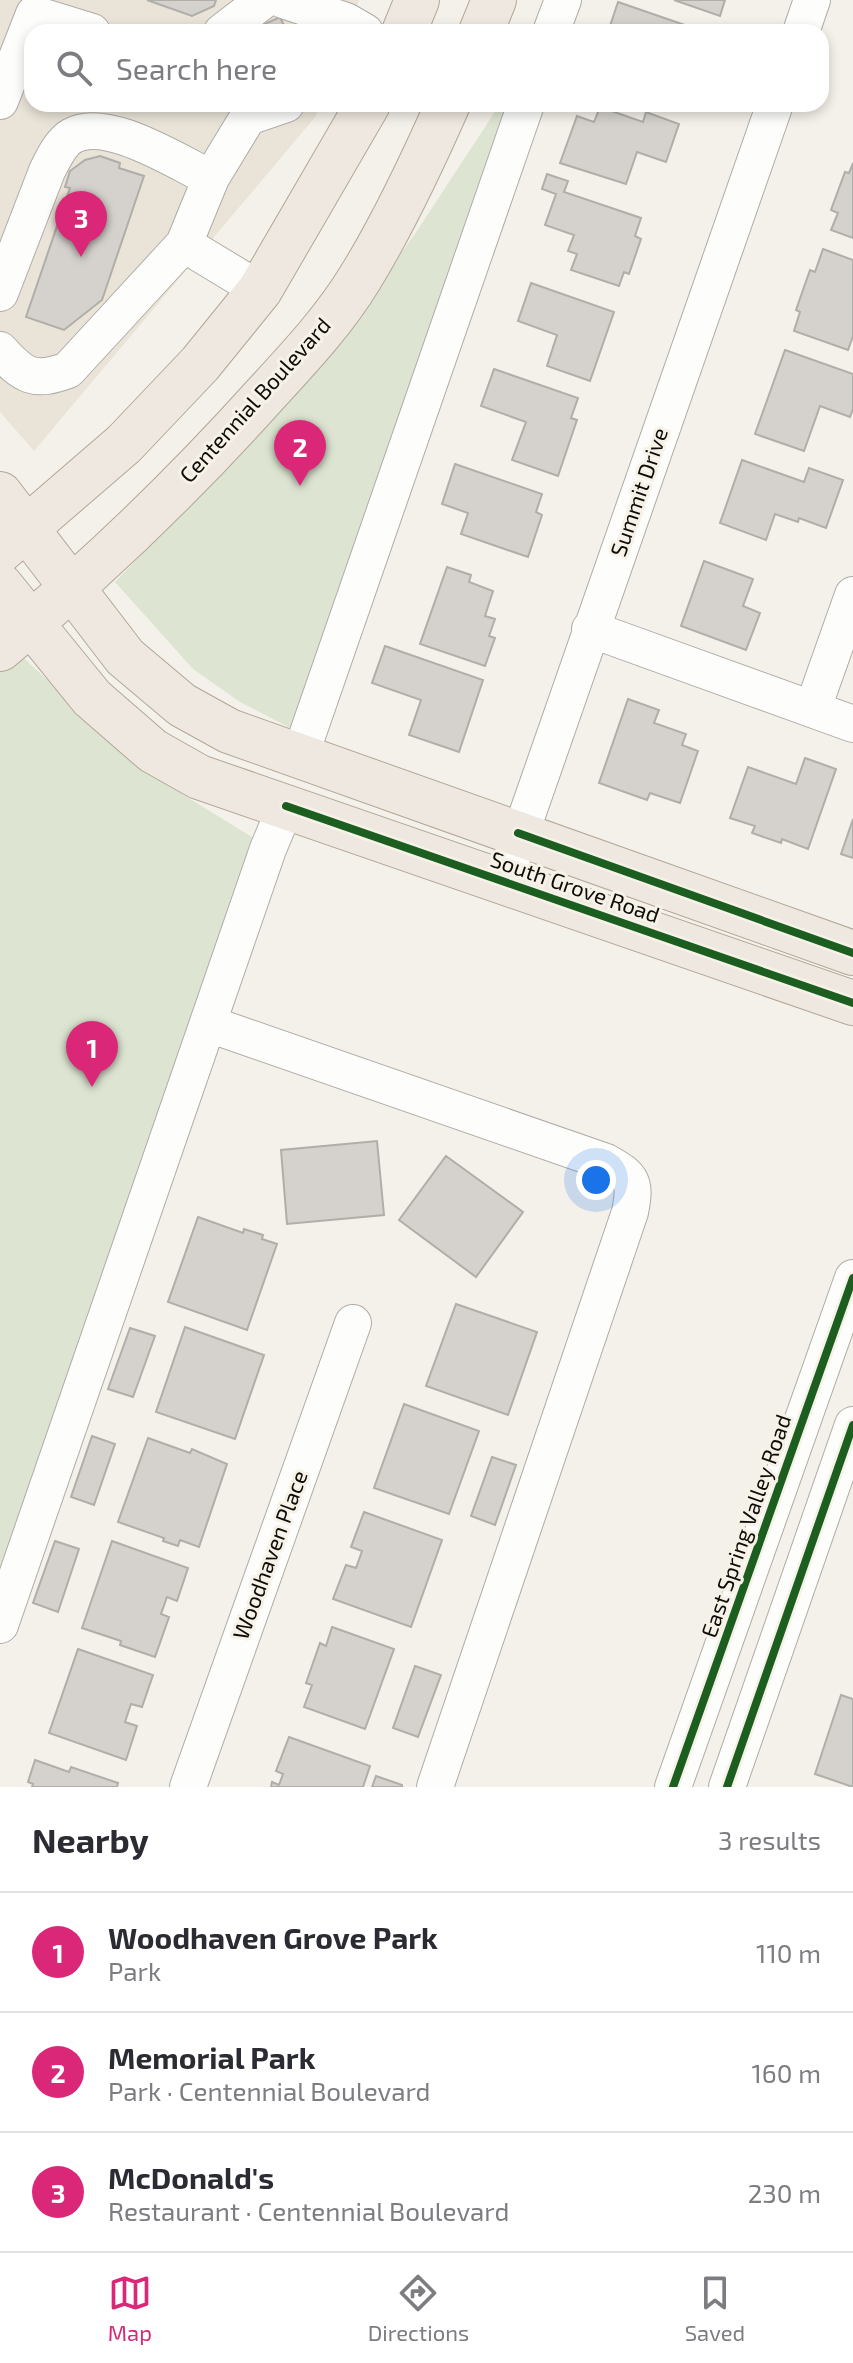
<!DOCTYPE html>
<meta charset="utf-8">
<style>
:root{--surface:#fff;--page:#f7f7f7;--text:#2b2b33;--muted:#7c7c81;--line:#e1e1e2;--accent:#db2777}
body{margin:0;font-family:"Exo 2",sans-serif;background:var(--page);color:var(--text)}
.you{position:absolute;left:596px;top:1180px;width:28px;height:28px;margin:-20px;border:6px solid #fff;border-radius:50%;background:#1a73e8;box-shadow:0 0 0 12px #1a73e833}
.badge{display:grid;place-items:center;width:52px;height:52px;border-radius:50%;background:var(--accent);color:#fff;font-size:26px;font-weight:700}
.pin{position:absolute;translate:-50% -66px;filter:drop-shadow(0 2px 4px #0008)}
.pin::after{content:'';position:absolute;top:42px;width:28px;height:24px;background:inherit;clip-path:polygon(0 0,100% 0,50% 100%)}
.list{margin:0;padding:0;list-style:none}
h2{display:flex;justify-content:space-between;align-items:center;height:104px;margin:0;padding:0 32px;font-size:34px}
h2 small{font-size:26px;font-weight:400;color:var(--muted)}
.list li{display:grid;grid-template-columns:52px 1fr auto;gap:24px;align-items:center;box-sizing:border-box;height:120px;padding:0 32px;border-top:2px solid var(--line)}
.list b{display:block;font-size:30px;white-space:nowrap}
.list p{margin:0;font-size:26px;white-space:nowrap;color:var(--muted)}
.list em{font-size:26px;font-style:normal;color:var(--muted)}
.icon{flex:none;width:44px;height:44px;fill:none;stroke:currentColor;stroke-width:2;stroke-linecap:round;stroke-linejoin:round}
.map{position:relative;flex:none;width:853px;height:1787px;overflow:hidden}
.search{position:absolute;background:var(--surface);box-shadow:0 4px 12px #0003;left:24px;right:24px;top:24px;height:88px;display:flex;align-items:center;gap:20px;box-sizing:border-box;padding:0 28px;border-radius:24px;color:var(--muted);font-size:30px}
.sheet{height:464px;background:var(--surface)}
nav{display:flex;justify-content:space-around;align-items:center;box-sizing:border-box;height:112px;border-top:2px solid var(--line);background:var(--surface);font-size:22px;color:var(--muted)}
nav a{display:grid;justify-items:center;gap:4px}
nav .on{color:var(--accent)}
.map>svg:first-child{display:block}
.built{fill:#eae4d8}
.green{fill:#dde5d2}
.building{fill:#d5d2cd;stroke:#b0aea9;stroke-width:2}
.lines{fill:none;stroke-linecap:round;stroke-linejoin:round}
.minor-casing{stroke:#afaca7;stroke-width:38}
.major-casing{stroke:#b2a796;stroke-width:46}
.minor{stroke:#fdfdfc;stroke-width:36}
.major{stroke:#efe8e0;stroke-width:44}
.cycleway-casing{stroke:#f7f2e7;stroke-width:13}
.cycleway{stroke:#1b5e20;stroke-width:8}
.labels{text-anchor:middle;stroke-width:6;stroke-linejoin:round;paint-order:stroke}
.street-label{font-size:22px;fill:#0e0c09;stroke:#f7f2e7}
</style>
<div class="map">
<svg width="853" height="1787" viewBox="0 0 853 1787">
<rect width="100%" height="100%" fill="#f4f1ea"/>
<path class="built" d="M0 0H359L347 32H32V104H320L316 116 34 451 0 412Z"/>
<path class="green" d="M500 104H526L306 736 240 702 193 669 115 582 298 390 415 234Z
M0 633 28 662 148 773 265 845 0 1611Z"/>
<path class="building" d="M147 0H216L214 6 192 16Z
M674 0H725L720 16Z
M618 2 705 32H608Z
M280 17 287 32H248Z
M600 107 643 122 646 112 679 124 666 162 637 152 626 184 560 163 577 116 594 122Z
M100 156 120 163 119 168 144 176 102 300 64 330 26 317 70 188 65 187 70 171 85 160Z
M853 163V238L831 230 838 213 831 210 845 172 849 173Z
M547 174 568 181 564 192 641 218 635 236 641 239 629 274 624 272 619 286 571 270 577 254 568 251 574 235 545 225 556 194 542 189Z
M823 249 853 260V336L848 350 794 331 800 312 796 310 810 270 815 272Z
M531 283 614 312 590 381 547 366 557 335 518 321Z
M785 350 853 374V409L850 417 820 406 804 451 755 434Z
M494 369 578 398 571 418 577 420 558 476 512 460 526 422 481 406Z
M742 460 804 482 809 468 843 480 826 528 799 518 798 522 775 514 766 540 720 523Z
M455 464 542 494 536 512 542 515 528 557 461 534 468 513 442 504Z
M704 561 753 579 743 606 760 613 746 650 681 626Z
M447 567 471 575 469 582 493 591 485 616 495 619 489 636 495 638 485 666 420 644Z
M385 646 483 680 459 752 409 735 421 700 372 683Z
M628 699 659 710 654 723 686 734 682 745 698 751 680 803 650 793 647 800 599 783Z
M805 758 836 769 808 849 782 839 781 843 752 833 755 826 730 818 748 767 796 784Z
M853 819V858L841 854Z
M377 1141 384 1215 287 1224 281 1150Z
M446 1156 523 1212 476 1277 399 1220Z
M198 1217 243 1233 244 1229 263 1235 262 1239 277 1244 247 1330 168 1302Z
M456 1304 537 1332 508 1415 426 1386Z
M185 1327 264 1355 235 1439 156 1412Z
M130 1328 155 1336 133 1397 108 1389Z
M404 1404 479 1431 449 1514 374 1488Z
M92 1436 115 1444 94 1505 71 1497Z
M148 1438 190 1453 192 1449 227 1464 199 1547 180 1540 178 1546 163 1541 164 1538 118 1522Z
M492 1457 516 1465 495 1525 471 1516Z
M364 1512 442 1540 411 1627 333 1599 346 1565 356 1568 362 1551 351 1547Z
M55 1541 79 1549 58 1612 33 1603Z
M112 1541 188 1568 177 1601 167 1597 161 1614 169 1617 155 1657 120 1645 121 1641 82 1628Z
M332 1627 394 1649 365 1729 304 1707 312 1685 306 1683 320 1643 326 1646Z
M78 1649 153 1675 142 1707 131 1704 125 1722 137 1726 126 1760 49 1733Z
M415 1666 441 1675 418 1737 393 1728Z
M841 1695 853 1699V1787L815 1774Z
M289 1737 370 1766 363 1787H271L272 1782 279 1785 283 1774 276 1771Z
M35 1760 69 1772 71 1767 118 1783 117 1787H32L33 1784 28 1782Z
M376 1776 402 1785V1787H372Z"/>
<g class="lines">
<defs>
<path id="minor" d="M283 0 346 21 365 32
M222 32 264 0
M551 32 563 0
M801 32 812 0
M0 101 34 14 92 32
M184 244 211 178 248 117 286 104
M0 293 47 171C53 159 61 142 72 136 107 116 178 163 211 178
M0 350C23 376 34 383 68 370L184 244 260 290
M590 629 853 724
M813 708 853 595
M300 756 526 104
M504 881 775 104
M209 1024 606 1162C633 1177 636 1182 630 1212L435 1787
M0 1625 268 849 286 806
M188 1787 353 1323
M673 1787 853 1278
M727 1787 853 1425"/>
<path id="major" d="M404 32 417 0
M481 32 494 0
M0 494 125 657 182 705 229 731 853 953
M0 551 124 444 200 364 260 290 368 104
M0 585 92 698 153 751 199 777 853 1003
M0 649C94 572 183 486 264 396 298 359 334 321 360 278 394 223 422 163 448 104"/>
</defs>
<use href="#minor" class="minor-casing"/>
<use href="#major" class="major-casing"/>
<use href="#minor" class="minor"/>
<use href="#major" class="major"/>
<defs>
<path id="cycleway" d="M286 806 853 1003
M518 833 853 953
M673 1787 853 1278
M727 1787 853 1425"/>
</defs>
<use href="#cycleway" class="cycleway-casing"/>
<use href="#cycleway" class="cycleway"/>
</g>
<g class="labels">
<g class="street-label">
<text transform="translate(255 400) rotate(-48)" y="8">Centennial Boulevard</text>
<text transform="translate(639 492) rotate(-71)" y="8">Summit Drive</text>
<text transform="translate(575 887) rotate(19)" y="8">South Grove Road</text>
<text transform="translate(746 1526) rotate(-71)" y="8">East Spring Valley Road</text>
<text transform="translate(270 1555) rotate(-70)" y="8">Woodhaven Place</text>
</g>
</g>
</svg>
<div class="you"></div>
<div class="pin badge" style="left:92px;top:1087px">1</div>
<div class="pin badge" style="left:300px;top:486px">2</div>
<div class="pin badge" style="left:81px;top:257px">3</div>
<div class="search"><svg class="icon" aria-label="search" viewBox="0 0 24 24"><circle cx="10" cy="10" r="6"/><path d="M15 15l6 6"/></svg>Search here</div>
</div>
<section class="sheet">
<h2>Nearby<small>3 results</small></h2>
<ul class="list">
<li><span class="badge">1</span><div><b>Woodhaven Grove Park</b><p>Park</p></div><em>110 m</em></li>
<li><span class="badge">2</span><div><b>Memorial Park</b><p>Park · Centennial Boulevard</p></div><em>160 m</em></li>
<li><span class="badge">3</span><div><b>McDonald's</b><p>Restaurant · Centennial Boulevard</p></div><em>230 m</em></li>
</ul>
</section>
<nav>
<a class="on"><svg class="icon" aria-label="map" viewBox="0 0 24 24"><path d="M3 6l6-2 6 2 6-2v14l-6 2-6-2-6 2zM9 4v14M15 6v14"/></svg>Map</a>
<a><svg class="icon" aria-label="directions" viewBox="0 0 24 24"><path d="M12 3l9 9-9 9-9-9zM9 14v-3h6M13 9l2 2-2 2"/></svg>Directions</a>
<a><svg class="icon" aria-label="saved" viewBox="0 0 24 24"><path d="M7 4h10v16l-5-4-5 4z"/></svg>Saved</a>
</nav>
